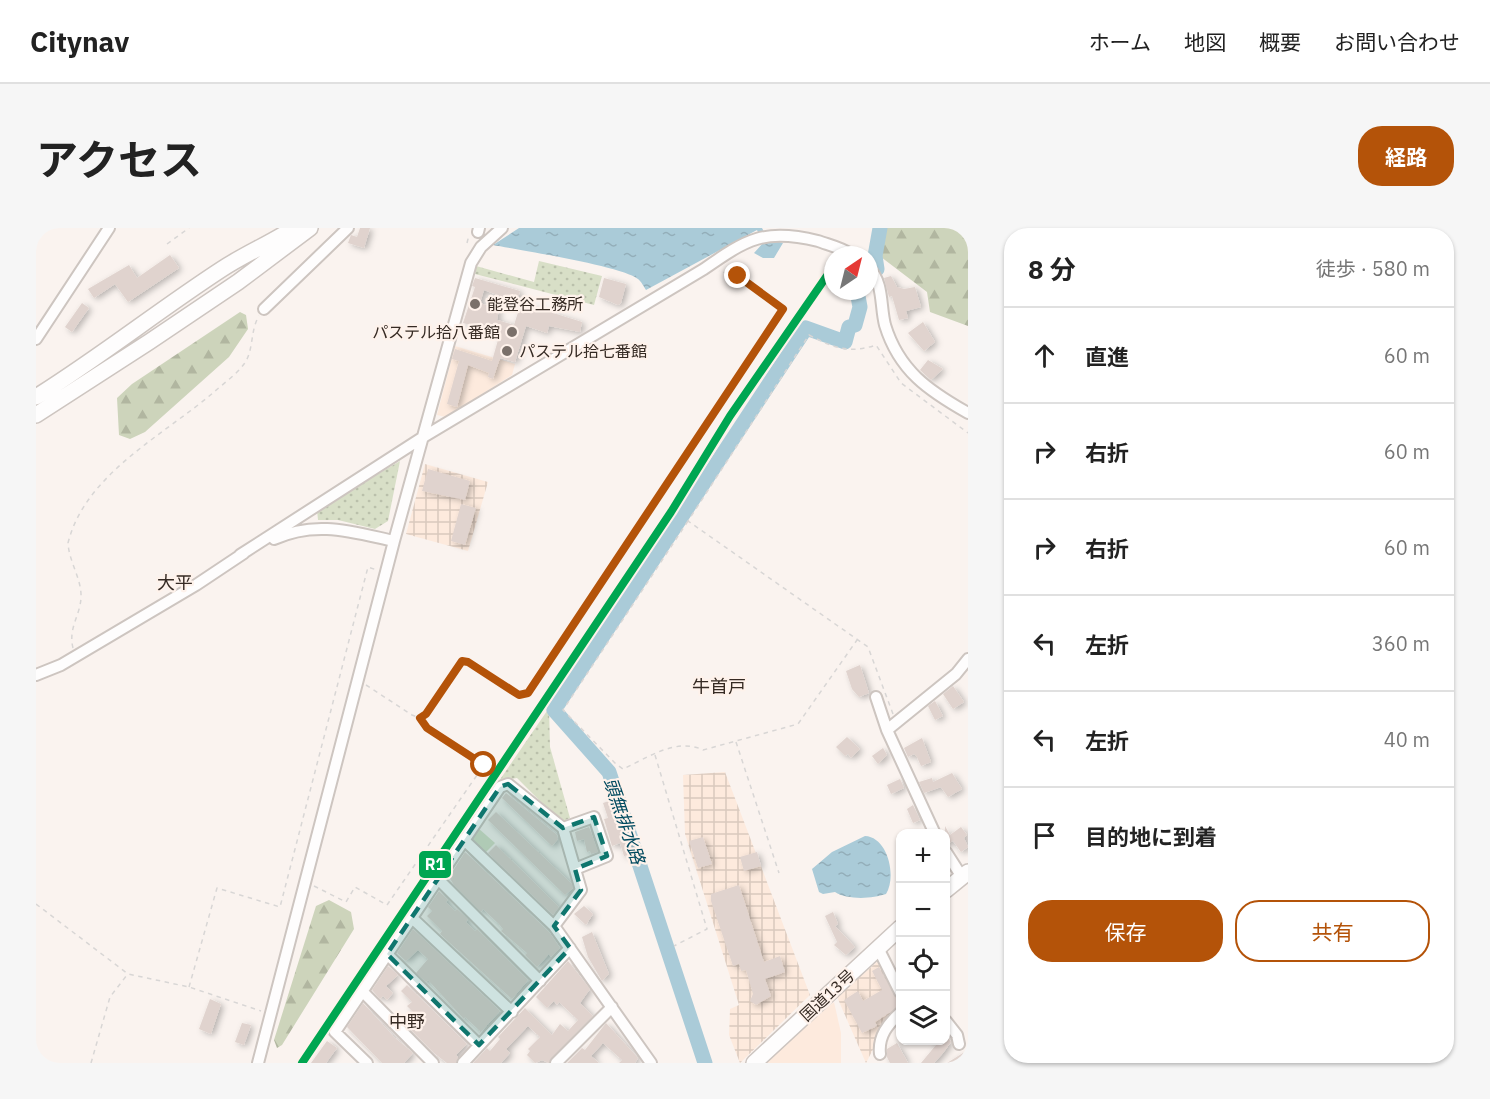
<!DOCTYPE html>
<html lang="ja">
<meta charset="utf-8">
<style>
:root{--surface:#fff;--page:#f6f6f6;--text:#222;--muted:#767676;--line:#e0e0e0;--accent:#b45309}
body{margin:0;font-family:"IBM Plex Sans","Noto Sans JP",sans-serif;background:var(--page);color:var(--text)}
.controls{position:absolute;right:18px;bottom:18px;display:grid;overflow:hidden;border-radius:12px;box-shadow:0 2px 4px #0004}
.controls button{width:54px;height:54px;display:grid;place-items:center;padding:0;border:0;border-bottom:2px solid var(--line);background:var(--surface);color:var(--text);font:30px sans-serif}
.compass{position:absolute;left:788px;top:18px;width:54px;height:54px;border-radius:50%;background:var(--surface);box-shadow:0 2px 4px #0004;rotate:35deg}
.stop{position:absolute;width:18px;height:18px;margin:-14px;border:4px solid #b45309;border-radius:50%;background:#fff}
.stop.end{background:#b45309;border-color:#fff;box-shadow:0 2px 6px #0008}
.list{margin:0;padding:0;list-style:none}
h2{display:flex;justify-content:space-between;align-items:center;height:78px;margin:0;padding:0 24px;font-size:26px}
h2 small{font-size:20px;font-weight:400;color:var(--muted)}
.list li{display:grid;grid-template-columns:39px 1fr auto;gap:18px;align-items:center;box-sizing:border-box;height:96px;padding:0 24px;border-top:2px solid var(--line)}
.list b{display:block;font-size:22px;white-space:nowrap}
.list em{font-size:20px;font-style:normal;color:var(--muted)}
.actions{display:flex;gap:12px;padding:18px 24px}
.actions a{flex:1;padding:14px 0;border:2px solid var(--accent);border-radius:24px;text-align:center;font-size:21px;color:var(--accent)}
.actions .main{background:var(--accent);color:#fff}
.icon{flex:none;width:33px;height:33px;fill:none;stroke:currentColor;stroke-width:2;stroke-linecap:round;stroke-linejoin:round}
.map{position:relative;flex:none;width:932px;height:835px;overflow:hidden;border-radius:24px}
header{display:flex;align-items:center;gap:36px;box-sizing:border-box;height:84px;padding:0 30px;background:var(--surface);border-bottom:2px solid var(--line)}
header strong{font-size:28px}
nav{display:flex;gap:33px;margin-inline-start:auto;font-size:21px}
.intro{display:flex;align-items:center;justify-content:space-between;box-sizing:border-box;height:144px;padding:0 36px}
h1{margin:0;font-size:42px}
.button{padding:15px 27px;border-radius:24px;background:var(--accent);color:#fff;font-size:21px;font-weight:700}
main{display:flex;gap:36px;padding:0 36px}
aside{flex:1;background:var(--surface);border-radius:24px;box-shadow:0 2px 4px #0004}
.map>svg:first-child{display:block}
.built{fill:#fdeadd}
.industrial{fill:url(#industrial-grid)}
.grass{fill:url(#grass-dots)}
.forest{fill:url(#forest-firs)}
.park{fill:#d8dfc7}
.water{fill:url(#water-ripples)}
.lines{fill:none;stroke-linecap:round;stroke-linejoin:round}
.river{stroke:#aacbd8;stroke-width:15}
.building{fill:#e0d3ce;filter:url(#shadow)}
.minor-casing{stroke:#cdc5c0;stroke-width:14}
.highway-casing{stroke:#cdc5c0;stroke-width:18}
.path{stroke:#d8d6d5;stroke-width:1.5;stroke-dasharray:4.5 4.5;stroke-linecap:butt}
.minor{stroke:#fefdfd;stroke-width:10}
.highway{stroke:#fefdfd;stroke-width:15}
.rail-1-casing{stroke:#fef2eb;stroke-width:12}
.rail-1{stroke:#00a651;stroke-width:8}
.route{stroke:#b45309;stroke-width:8}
.marked{fill:#0f766e;fill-opacity:0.2;stroke:#0f766e;stroke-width:4.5;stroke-dasharray:12 8;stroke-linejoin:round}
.poi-dot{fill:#7a706a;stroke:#fef2eb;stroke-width:2}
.labels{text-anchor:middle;stroke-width:4.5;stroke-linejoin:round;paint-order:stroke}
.poi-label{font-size:16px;fill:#352a23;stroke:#fef2eb;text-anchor:start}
.street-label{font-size:16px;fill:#352a23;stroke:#fef2eb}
.neighbourhood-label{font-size:18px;fill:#352a23;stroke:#fef2eb}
.water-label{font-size:18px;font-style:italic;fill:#004a5f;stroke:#fef2eb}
.line-badge{stroke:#fef2eb;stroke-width:2}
.badge-label{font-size:16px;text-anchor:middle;font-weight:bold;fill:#fff}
</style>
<header>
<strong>Citynav</strong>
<nav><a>ホーム</a><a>地図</a><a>概要</a><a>お問い合わせ</a></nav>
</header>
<div class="intro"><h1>アクセス</h1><a class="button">経路</a></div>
<main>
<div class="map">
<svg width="932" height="835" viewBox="0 0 932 835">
<defs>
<pattern id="industrial-grid" width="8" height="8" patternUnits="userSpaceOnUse" patternTransform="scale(1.5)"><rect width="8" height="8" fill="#fdeadd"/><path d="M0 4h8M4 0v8" fill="none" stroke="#d9c9bd"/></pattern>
<pattern id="grass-dots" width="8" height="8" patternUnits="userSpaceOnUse" patternTransform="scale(1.5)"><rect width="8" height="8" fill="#d8dfc7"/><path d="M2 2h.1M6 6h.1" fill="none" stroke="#bac0ab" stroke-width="1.8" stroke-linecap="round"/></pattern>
<pattern id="forest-firs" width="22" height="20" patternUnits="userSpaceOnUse" patternTransform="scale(1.5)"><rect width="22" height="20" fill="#cdd4bb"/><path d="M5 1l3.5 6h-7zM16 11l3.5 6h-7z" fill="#b1b6a0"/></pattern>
<pattern id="water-ripples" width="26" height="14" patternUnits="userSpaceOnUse" patternTransform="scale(1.5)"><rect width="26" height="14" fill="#aacbd8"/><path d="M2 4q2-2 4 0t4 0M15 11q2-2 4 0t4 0" fill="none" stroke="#93aeb9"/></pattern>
<filter id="shadow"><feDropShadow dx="3" dy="2" stdDeviation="3" flood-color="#0004"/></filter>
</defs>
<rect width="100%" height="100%" fill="#faf3ef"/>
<path class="built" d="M419 118 479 136 476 147 410 189 401 187Z
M798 774 805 805V835H730L729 832Z"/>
<path class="industrial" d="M389 236 452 254 432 323 370 306Z
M689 544 774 767 704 835 693 807 694 781 703 777 649 606 647 547Z
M842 733 864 774V783L848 800 830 835 801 769Z"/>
<path class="grass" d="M503 33 566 48 558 77 439 46 440 38 498 54Z
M364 233 352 293 339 301 302 292H282L281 282Z
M513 480 514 519 534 590 525 594 481 550 463 553Z"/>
<path class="forest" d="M849 0H932V98L894 84 891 64 845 29Z
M204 84 210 87 212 101 193 129 109 204 94 211 83 207 81 170 96 156Z
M293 672 315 684 318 701 246 817 241 820 238 812 280 678Z"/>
<path class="park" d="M442 600 459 615 447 627 434 611Z"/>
<path class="water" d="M483 0H726L732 11 747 15 738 30H727L718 25 727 15 721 2 610 62C608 59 605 53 602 51 586 38 483 22 457 17Z
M829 608C852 609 861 649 850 666 836 671 811 672 799 664L787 666 783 664 776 641 796 624Z"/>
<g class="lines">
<path class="river" d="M833 50 841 41 839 28 844 0
M669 835 573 544 518 482 770 100 809 114 813 99 819 97 824 79 821 63"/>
</g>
<path class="building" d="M324 0H334L328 20 312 15 315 7 321 9Z
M134 27 143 40 92 74 79 56 58 70 52 61 93 37 101 50Z
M855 48 861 59 868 61 879 59 885 79 870 83 872 90 863 92 856 68 853 69 848 50Z
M439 50 484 63 481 74 448 62 444 75 463 81 461 92 478 97 485 75 546 94 544 104 513 98 511 105 490 98 479 134 464 130 457 151 452 149 453 145 432 137 421 179 411 176 423 133 416 131 419 121 456 133 464 105 427 95 439 59 436 58Z
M568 50 590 56 585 75 582 77 563 69Z
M46 75 53 80 36 104 29 99Z
M887 94 899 114 888 123 872 105Z
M892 132 907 141 895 152 884 142Z
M392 241 434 253 429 272 386 263Z
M425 276 440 280 429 317 415 313Z
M824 437 833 465 823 469 816 461 810 443Z
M917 458 928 474 917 481 907 466Z
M899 473 907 488 899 492 892 478Z
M811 509 824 521 815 530 812 526 809 528 800 519Z
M886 510 895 534 885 538 881 529 878 526 872 529 868 520Z
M847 520 851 527 842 536 836 528Z
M916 545 926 561 912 569 905 559 888 565 883 554 896 550 897 554Z
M864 551 868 560 855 566 851 557Z
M470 565 521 607 522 611 516 618 466 570Z
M579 571 589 597 586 598 591 615 594 614 597 626 588 628 584 615 576 618 568 591 572 590 567 575Z
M877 577 884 592 877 595 871 581Z
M460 584 536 656 537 660 529 667 452 592Z
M909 598 914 607 925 599 931 607 928 610 932 619 925 624 917 613 909 617Z
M553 599 562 624 555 626 554 623 551 624 548 611 541 613 539 604Z
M667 609 676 636 662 640 653 613Z
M460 617 523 679 517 687 452 625Z
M429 624 513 704 524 720 515 729 513 726 501 739 489 727 491 725 465 703 467 701 463 696 447 681 445 684 418 657 413 649Z
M721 624 725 638 708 643 704 629Z
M703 657 728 734 744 728 749 744 729 751 735 768 720 777 714 773 717 766 710 742 705 743 703 736 697 738 675 673V666Z
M403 663 412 672 410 674 419 683 421 681 432 691 430 694 439 703 441 701 492 752 476 771 404 706 406 703 391 688 396 683 392 679Z
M548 678 557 686 550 697 538 686Z
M797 684 802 696 799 698 819 719 810 727 798 717 801 714 789 688Z
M377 701 464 783 443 806 444 803 429 789 428 791 392 752 390 754 380 745 392 731 382 722 370 733 361 725Z
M556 704 573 746 566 753 552 729 546 709Z
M532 733 554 761 544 775 557 788 515 830 513 835 506 832 499 835 491 827 494 823 492 821 504 809 492 798 470 821 474 825 465 835H437L451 820 454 823 464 811 462 809 489 780 516 807 524 796 532 803 542 792 523 774 521 777 518 773 511 780 500 769Z
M352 738 362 747 350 758 357 765 351 772 347 768 344 771 336 762Z
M843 739 864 778 839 794 841 798 826 805 808 772 822 763 827 773 846 762 836 743Z
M371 757 431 816 420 827 422 829 420 835H411L398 825 369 796 377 784 371 778 376 774 365 763Z
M174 771 185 776 175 806 163 801Z
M327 775 358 809 377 825 368 835H346L311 799Z
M206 795 215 797 208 817 199 814Z
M570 795 602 830 599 835H583L586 832 567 815 555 828 563 835H531L546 820 549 822Z
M909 805 915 814 907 825 898 835H885L900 817 894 813H909Z
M291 813 301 820 290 835H275Z
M861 815 872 835H854L851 829V821Z
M927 825 932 835H911Z"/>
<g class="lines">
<defs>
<path id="minor" d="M442 4 443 0
M833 40C848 55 844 78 849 97 863 143 893 163 932 185
M228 81 312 0
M0 111 73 0
M238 311C280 292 316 304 358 313
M204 327 389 208 668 41C711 11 728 0 782 13 793 17 807 20 816 27
M0 447 25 437 160 357 208 325
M840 469 851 502 899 606
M851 502 920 446 932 431
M527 600 558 589 571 628 539 641
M427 611 518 698 615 835
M910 624 926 649
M401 650 504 753
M375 689 476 784
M842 720 864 764
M351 726 443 817
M326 763 397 835
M910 793 921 807 923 816
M844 826C842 808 852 796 864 785
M222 835 358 313 435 35 445 19 466 0
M331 835 299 804 464 559 472 556 527 600 545 662 518 698
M427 835 534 720
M520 835 576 779"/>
<path id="highway" d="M0 169C64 129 123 82 186 41 209 26 235 15 258 0
M0 187 113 114 202 54 274 0
M910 662 932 644
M718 835 864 700"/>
</defs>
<use href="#minor" class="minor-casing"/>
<use href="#highway" class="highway-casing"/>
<path class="path" d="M431 15 433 7
M131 16 153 0
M652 293 527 482 580 536 587 541C611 530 641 509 667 522L762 496 821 412
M37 420C32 400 44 388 45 370 46 351 33 334 32 315 49 246 128 207 178 164 188 155 201 146 208 136 218 123 214 102 223 88
M330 457 376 487 384 490 390 486 426 433 432 434 483 467 492 465 747 81 702 48 683 43
M857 486 832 419 652 293 773 107C798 120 813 126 840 117L865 155 932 205
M700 514 743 645
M619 527 671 701 638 718
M278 658 310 674 319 659 351 677 448 537 391 500 385 490
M0 676 92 746 153 759 225 783
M153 759 181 660 244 679 332 339 341 342
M55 835 74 769 91 747"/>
<use href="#minor" class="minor"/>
<use href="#highway" class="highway"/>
<defs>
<path id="rail-1" d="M266 835 635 284 694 188 797 39"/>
</defs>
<use href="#rail-1" class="rail-1-casing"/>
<use href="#rail-1" class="rail-1"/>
</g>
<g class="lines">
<path class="route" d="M448 537 391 500 384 490 390 486 426 433 432 434 483 467 492 465 747 81 702 48"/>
</g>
<path class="marked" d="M472 556 527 600 558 589 571 628 539 641 545 662 518 698 534 720 443 817 351 726 464 559Z"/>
<g class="poi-dot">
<circle cx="439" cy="76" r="6"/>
<circle cx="476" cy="104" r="6"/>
<circle cx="471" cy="123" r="6"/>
</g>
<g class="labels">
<g class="poi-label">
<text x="451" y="82">能登谷工務所</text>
<text x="464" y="110" text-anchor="end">パステル拾八番館</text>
<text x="483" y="129">パステル拾七番館</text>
</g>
<g class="street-label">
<text transform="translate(791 767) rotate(-43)" y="6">国道13号</text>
</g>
<g class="neighbourhood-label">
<text x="139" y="361">大平</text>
<text x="683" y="465">牛首戸</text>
<text x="371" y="800">中野</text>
</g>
<g class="water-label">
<text transform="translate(588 593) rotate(71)" y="6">頭無排水路</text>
</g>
</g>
<rect class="line-badge" x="382" y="622" width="34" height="29" rx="6" fill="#00a651"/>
<g class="badge-label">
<text x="399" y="642">R1</text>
</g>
</svg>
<div class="controls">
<button>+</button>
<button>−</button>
<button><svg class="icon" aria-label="locate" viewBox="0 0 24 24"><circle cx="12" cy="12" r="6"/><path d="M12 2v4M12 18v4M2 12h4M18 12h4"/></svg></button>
<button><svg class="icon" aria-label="layers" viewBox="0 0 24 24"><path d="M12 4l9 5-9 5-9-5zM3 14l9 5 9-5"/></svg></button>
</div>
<svg class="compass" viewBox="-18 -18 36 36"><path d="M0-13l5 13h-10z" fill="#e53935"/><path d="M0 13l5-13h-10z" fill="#767676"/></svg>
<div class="stop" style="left:448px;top:537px"></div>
<div class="stop end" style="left:702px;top:48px"></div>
</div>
<aside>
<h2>8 分<small>徒歩 · 580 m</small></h2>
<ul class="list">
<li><svg class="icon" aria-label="ahead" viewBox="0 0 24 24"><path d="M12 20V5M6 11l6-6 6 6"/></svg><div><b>直進</b></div><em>60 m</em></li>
<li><svg class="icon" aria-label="right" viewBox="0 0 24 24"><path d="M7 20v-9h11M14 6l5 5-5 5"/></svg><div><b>右折</b></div><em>60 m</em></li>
<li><svg class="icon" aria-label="right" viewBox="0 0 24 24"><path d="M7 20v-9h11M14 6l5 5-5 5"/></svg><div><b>右折</b></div><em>60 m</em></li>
<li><svg class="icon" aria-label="left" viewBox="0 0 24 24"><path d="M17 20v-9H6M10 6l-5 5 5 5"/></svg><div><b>左折</b></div><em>360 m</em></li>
<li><svg class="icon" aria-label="left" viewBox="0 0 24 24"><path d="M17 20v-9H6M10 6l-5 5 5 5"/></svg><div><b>左折</b></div><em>40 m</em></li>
<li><svg class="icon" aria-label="arrive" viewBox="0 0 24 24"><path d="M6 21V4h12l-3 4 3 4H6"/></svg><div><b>目的地に到着</b></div></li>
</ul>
<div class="actions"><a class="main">保存</a><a>共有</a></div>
</aside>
</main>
